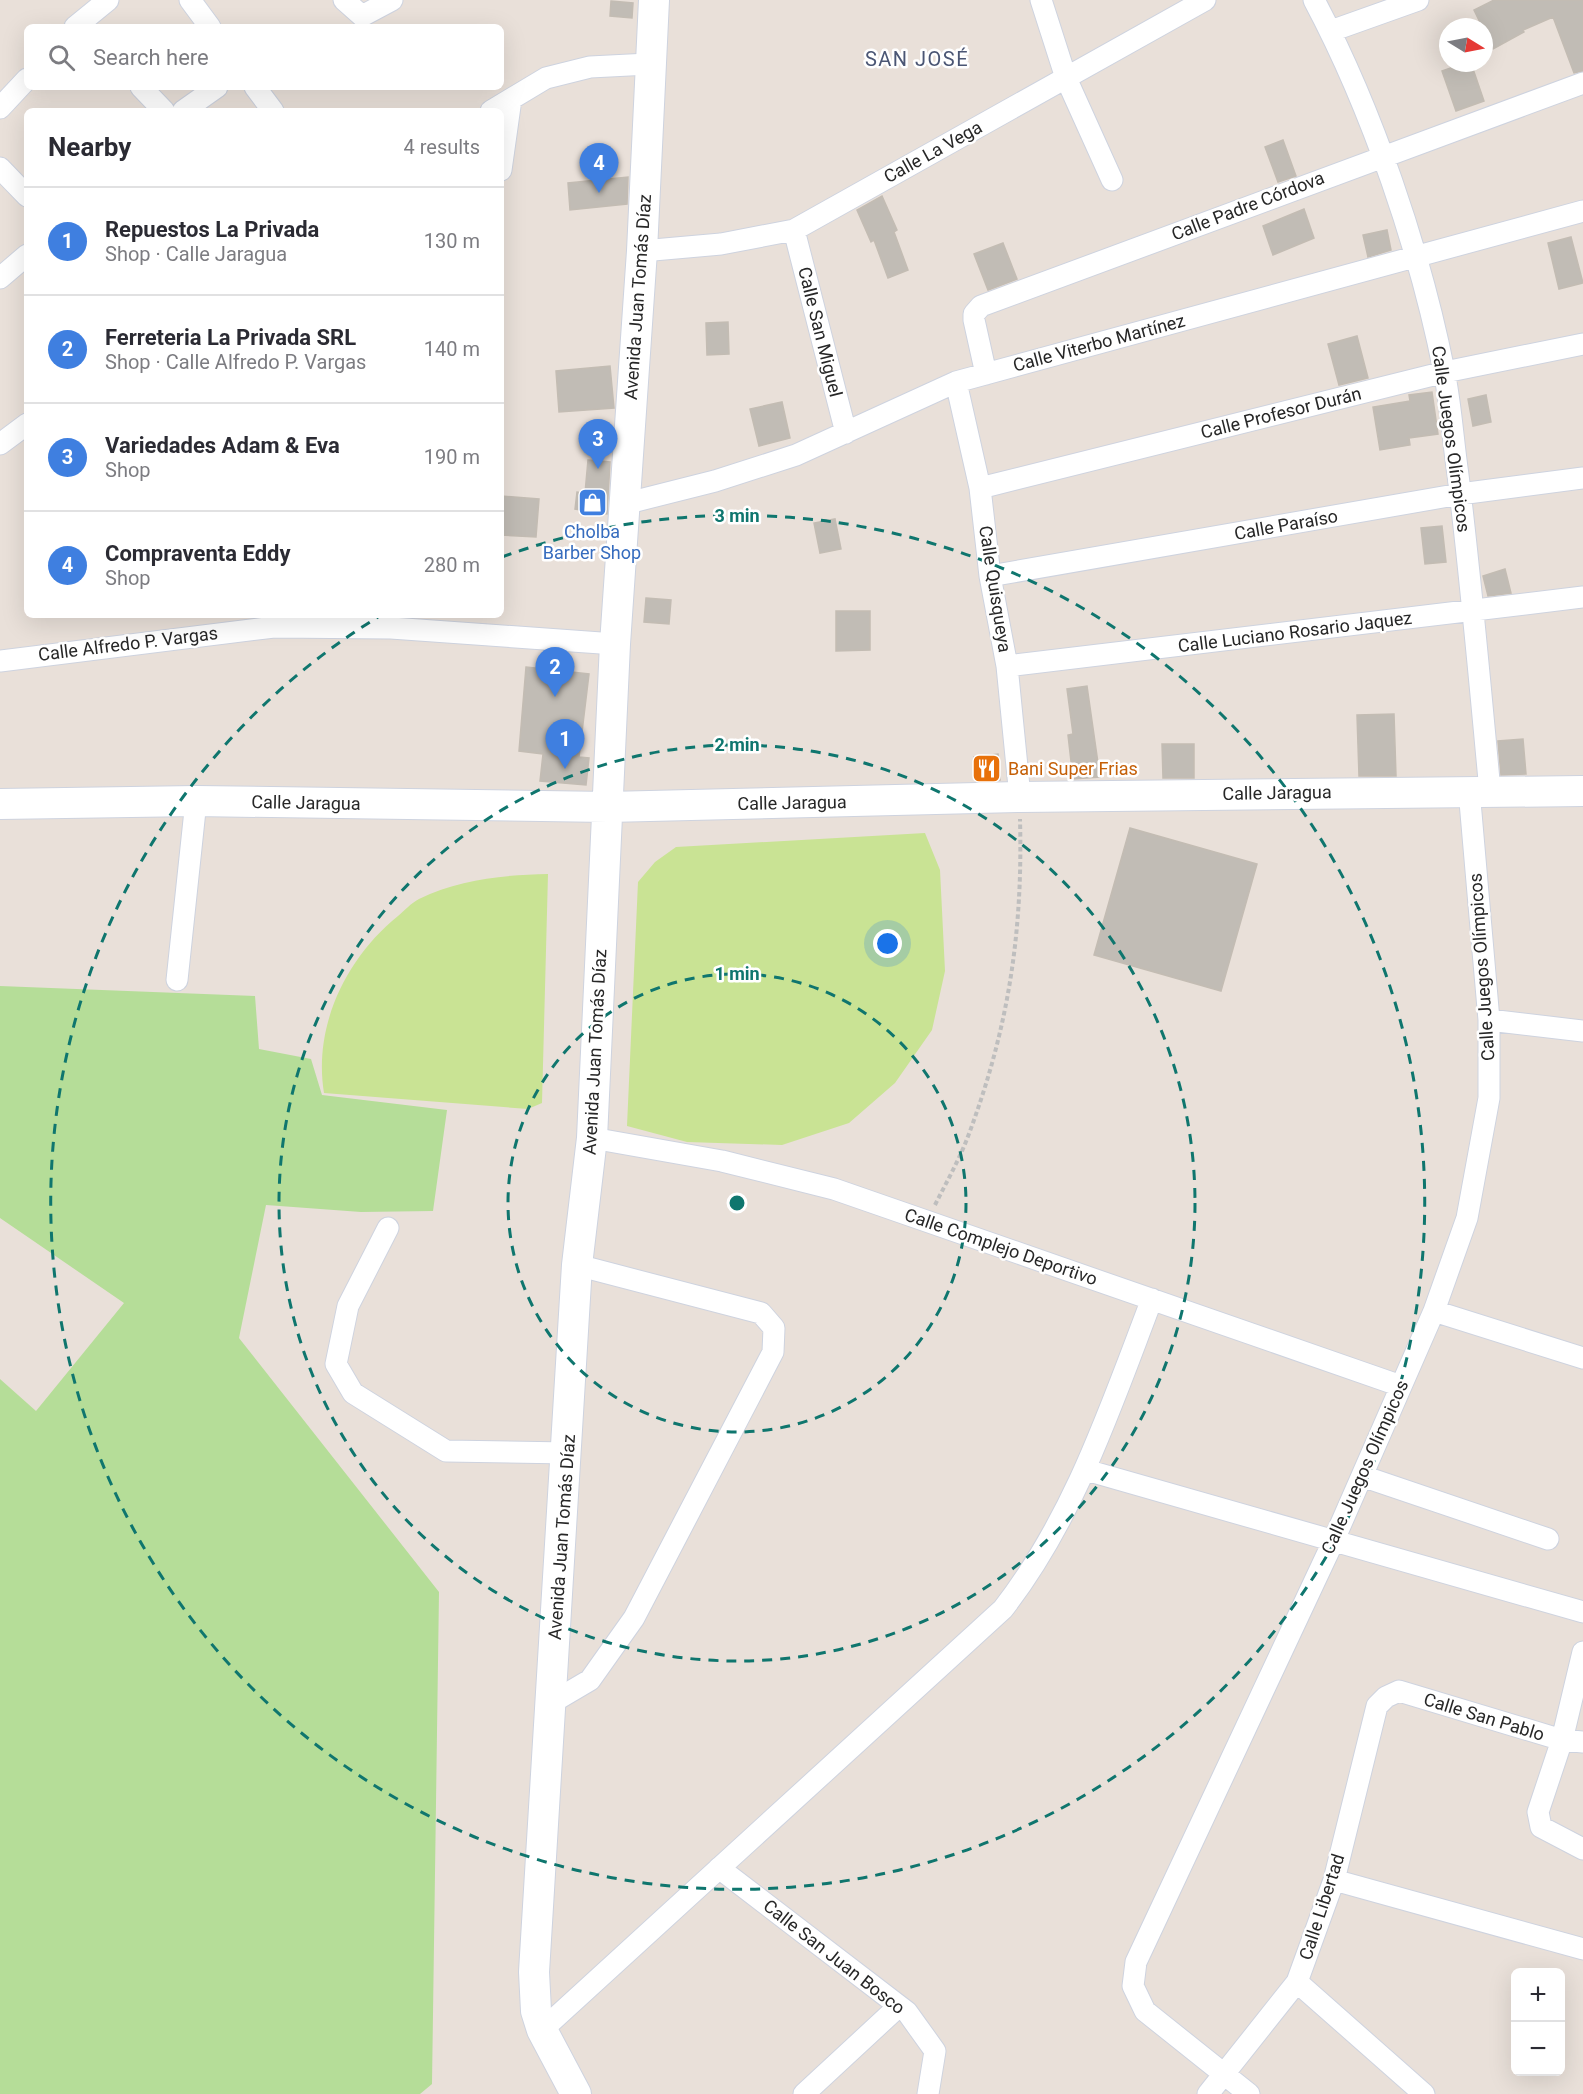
<!DOCTYPE html>
<meta charset="utf-8">
<style>
:root{--surface:#fff;--page:#f7f7f7;--text:#2b2b33;--muted:#7c7c81;--line:#e1e1e2;--accent:#db2777}
body{margin:0;font-family:Roboto,sans-serif;background:var(--page);color:var(--text)}
.controls{position:absolute;right:18px;bottom:18px;display:grid;overflow:hidden;border-radius:9px;box-shadow:0 6px 24px #0002}
.controls button{width:54px;height:54px;display:grid;place-items:center;padding:0;border:0;border-bottom:2px solid var(--line);background:var(--surface);color:var(--text);font:30px sans-serif}
.compass{position:absolute;left:1439px;top:18px;width:54px;height:54px;border-radius:50%;background:var(--surface);box-shadow:0 6px 24px #0002;rotate:100deg}
.you{position:absolute;left:888px;top:944px;width:21px;height:21px;margin:-15px;border:4px solid #fff;border-radius:50%;background:#1a73e8;box-shadow:0 0 0 9px #1a73e833}
.badge{display:grid;place-items:center;width:39px;height:39px;border-radius:50%;background:var(--accent);color:#fff;font-size:20px;font-weight:700}
.pin{position:absolute;translate:-50% -50px;filter:drop-shadow(0 2px 3px #0008)}
.pin::after{content:'';position:absolute;top:32px;width:21px;height:18px;background:inherit;clip-path:polygon(0 0,100% 0,50% 100%)}
.list{margin:0;padding:0;list-style:none}
h2{display:flex;justify-content:space-between;align-items:center;height:78px;margin:0;padding:0 24px;font-size:26px}
h2 small{font-size:20px;font-weight:400;color:var(--muted)}
.list li{display:grid;grid-template-columns:39px 1fr auto;gap:18px;align-items:center;box-sizing:border-box;height:108px;padding:0 24px;border-top:2px solid var(--line)}
.list b{display:block;font-size:22px;white-space:nowrap}
.list p{margin:0;font-size:20px;white-space:nowrap;color:var(--muted)}
.list em{font-size:20px;font-style:normal;color:var(--muted)}
.icon{flex:none;width:33px;height:33px;fill:none;stroke:currentColor;stroke-width:2;stroke-linecap:round;stroke-linejoin:round}
.map{position:relative;flex:none;width:1583px;height:2094px;overflow:hidden}
.search{position:absolute;background:var(--surface);box-shadow:0 6px 24px #0002;left:24px;top:24px;width:480px;height:66px;display:flex;align-items:center;gap:15px;box-sizing:border-box;padding:0 21px;border-radius:9px;color:var(--muted);font-size:22px}
.panel{position:absolute;background:var(--surface);box-shadow:0 6px 24px #0002;left:24px;top:108px;width:480px;height:510px;border-radius:9px}
.map>svg:first-child{display:block}
.green{fill:#b5dd98}
.pitch{fill:#c9e394}
.building{fill:#c1bcb5;stroke:#c3bcb3;stroke-width:1.5}
.lines{fill:none;stroke-linecap:round;stroke-linejoin:round}
.street-casing{stroke:#ced3df;stroke-width:23}
.secondary-casing{stroke:#ced3df;stroke-width:32}
.path{stroke:#bebebe;stroke-width:4;stroke-dasharray:4.5 3;stroke-linecap:butt}
.street{stroke:#fff;stroke-width:21}
.secondary{stroke:#fff;stroke-width:30}
.ring{fill:none;stroke:#0f766e;stroke-width:3;stroke-dasharray:10 8}
.labels{text-anchor:middle;stroke-width:5;stroke-linejoin:round;paint-order:stroke}
.street-label{font-size:18px;fill:#272727;stroke:#fff}
.shop-label{font-size:18px;fill:#366cbe;stroke:#fff}
.food-label{font-size:18px;fill:#c56008;stroke:#fff;text-anchor:start}
.neighbourhood-label{font-size:20px;letter-spacing:1.5px;fill:#4b5674;stroke:#fff}
.centre{fill:#0f766e;stroke:#fff;stroke-width:3}
.ring-label{font-size:18px;text-anchor:middle;font-weight:bold;fill:#0f766e;stroke:#fff;stroke-width:5;stroke-linejoin:round;paint-order:stroke}
</style>
<div class="map">
<svg width="1583" height="2094" viewBox="0 0 1583 2094">
<rect width="100%" height="100%" fill="#e9e0d9"/>
<path class="green" d="M0 986 255 996 259 1049 311 1059 322 1095 447 1110 433 1211 361 1212 266 1205 239 1338 439 1592 432 2084 420 2094H0V1379L36 1411 124 1303 0 1218Z"/>
<path class="pitch" d="M925 833 940 870 945 971 932 1030 895 1083 849 1123 782 1145 687 1142 627 1126 638 882 655 862 676 847Z
M548 874 542 1103 528 1109 324 1093C313 1026 346 958 398 916 404 911 411 903 419 899 460 879 504 875 548 874Z"/>
<path class="building" d="M1494 0H1583V71L1574 73 1553 17 1523 30 1524 32 1493 49 1474 10Z
M611 1 633 3 632 18 610 16Z
M1465 63H1471L1484 101 1456 111 1442 71Z
M1283 140 1296 176 1278 182 1265 147Z
M628 177 627 204 570 210 568 183Z
M882 196 897 230 894 232 908 270 888 278 874 240 871 242 857 210Z
M1304 209 1314 238 1273 255 1263 226Z
M1387 230 1391 250 1368 257 1363 235Z
M1571 237 1583 283 1559 289 1548 243Z
M1003 243 1017 279 988 290 974 254Z
M728 322 729 354 707 355 706 323Z
M1357 336 1368 378 1339 385 1328 344Z
M610 366 614 408 559 412 556 371Z
M1432 392 1438 434 1409 438 1410 445 1380 450 1373 407 1410 401 1409 395Z
M1486 395 1491 422 1473 426 1468 399Z
M782 402 790 438 759 446 750 409Z
M588 460 610 462 607 514 575 509 577 492 585 493Z
M501 496 539 499 536 537 501 535Z
M835 519 841 549 820 553 814 523Z
M1442 526 1446 562 1425 564 1421 528Z
M1505 569 1511 593 1488 596 1483 576Z
M646 598 671 600 669 624 644 622Z
M836 611H870V650L836 651Z
M526 667 589 674 579 757 589 758 586 785 540 781 543 754 519 751Z
M1087 686 1100 777 1073 779 1068 735 1073 734 1067 689Z
M1394 714 1396 776H1359L1357 715Z
M1523 739 1526 774 1501 775 1498 741Z
M1162 744H1194V778H1163Z
M998 754 1000 780 976 781 974 757Z
M1130 828 1257 864 1221 991 1094 955Z"/>
<g class="lines">
<defs>
<path id="street" d="M190 0 210 27
M344 0 362 16 392 0
M1041 0 1066 78 1112 180
M1314 0C1372 109 1420 250 1444 371 1451 405 1453 441 1458 475 1471 580 1480 685 1490 791
M75 27 108 0
M1331 31 1418 0
M141 87 164 111
M255 87 273 111
M0 108 27 79
M183 111 217 87
M491 111 546 78 590 67 649 64
M0 168 27 196
M501 170 511 99
M794 230 846 433
M642 251 721 244 794 230 1205 0
M0 278 27 255
M986 374 974 320V314L981 306 1583 83
M956 382 980 488 990 576 1007 666 1020 797
M0 444 27 424
M980 488 1445 372 1583 344
M624 504 715 481 796 455 956 382 1583 211
M990 576 1460 494 1583 478
M0 661 274 627 391 628 615 644
M1007 666 1583 597
M177 980 196 801
M1489 1020 1583 1031
M592 1138 722 1161 834 1189 1401 1386
M388 1228 348 1306 336 1364 353 1393 446 1451 568 1453
M1434 1311 1583 1358
M1086 1470 1583 1612
M1362 1476 1548 1539
M1583 1652 1562 1740 1538 1812 1541 1827 1583 1849
M551 1703 590 1680 634 1618 773 1352 774 1328 761 1313 577 1265
M719 1868 907 2012 935 2051 928 2094
M1334 1880 1583 1949
M1297 1982 1424 2094
M542 2030 1003 1609C1074 1518 1111 1406 1152 1299
M804 2094 899 2006
M1208 2094 1297 1982 1334 1880 1377 1706 1386 1697 1399 1691 1562 1740 1583 1742
M1249 2094 1145 2011 1133 1986 1136 1962 1333 1542 1434 1311 1467 1218 1489 1098V1020L1469 790"/>
<path id="secondary" d="M0 804 196 801 608 807 1020 797 1583 791
M576 2094 542 2030 536 2011 534 1972 577 1265 592 1138 615 644 642 251 654 0"/>
</defs>
<use href="#street" class="street-casing"/>
<use href="#secondary" class="secondary-casing"/>
<path class="path" d="M935 1205C946 1183 958 1162 967 1139 1008 1031 1023 934 1020 819"/>
<use href="#street" class="street"/>
<use href="#secondary" class="secondary"/>
</g>
<g class="ring">
<circle cx="737" cy="1203" r="229"/>
<circle cx="737" cy="1203" r="458"/>
<path d="M502 557A687 687 0 1 1 378 617"/>
</g>
<defs>
<symbol id="shop-square" viewBox="-11 -11 22 22"><rect x="-9" y="-9" width="18" height="18" rx="4" fill="#3f7fe0" stroke="#fff"/><path d="M-5-2.5h2.3a2.7 3.5 0 0 1 5.4 0H5L5.5 6h-11ZM-1.5-2.5h3a1.5 2.3 0 0 0-3 0Z" fill="#fff"/></symbol>
<symbol id="restaurant-square" viewBox="-11 -11 22 22"><rect x="-9" y="-9" width="18" height="18" rx="4" fill="#e8710a" stroke="#fff"/><path d="M-5-6h1v4h1v-4h1v4h1v-4h1v5L-1.5 .5V6h-2V.5L-5-1ZM5-6V6H3V1.5H1.5Q1.5-4 5-6Z" fill="#fff"/></symbol>
</defs>
<g fill-rule="evenodd">
<use href="#shop-square" x="576" y="486" width="33" height="33"/>
<use href="#restaurant-square" x="970" y="752" width="33" height="33"/>
</g>
<g class="labels">
<g class="street-label">
<text transform="translate(933 152) rotate(-29)" y="6">Calle La Vega</text>
<text transform="translate(1248 206) rotate(-21)" y="6">Calle Padre Córdova</text>
<text transform="translate(638 297) rotate(-86)" y="6">Avenida Juan Tomás Díaz</text>
<text transform="translate(820 332) rotate(76)" y="6">Calle San Miguel</text>
<text transform="translate(1099 343) rotate(-15)" y="6">Calle Viterbo Martínez</text>
<text transform="translate(1281 413) rotate(-14)" y="6">Calle Profesor Durán</text>
<text transform="translate(1451 439) rotate(82)" y="6">Calle Juegos Olímpicos</text>
<text transform="translate(1286 525) rotate(-10)" y="6">Calle Paraíso</text>
<text transform="translate(995 589) rotate(81)" y="6">Calle Quisqueya</text>
<text transform="translate(1295 632) rotate(-7)" y="6">Calle Luciano Rosario Jaquez</text>
<text transform="translate(128 644) rotate(-7)" y="6">Calle Alfredo P. Vargas</text>
<text transform="translate(1277 793) rotate(-1)" y="6">Calle Jaragua</text>
<text transform="translate(306 803) rotate(1)" y="6">Calle Jaragua</text>
<text transform="translate(792 803) rotate(-1)" y="6">Calle Jaragua</text>
<text transform="translate(1482 967) rotate(-94)" y="6">Calle Juegos Olímpicos</text>
<text transform="translate(595 1052) rotate(-87)" y="6">Avenida Juan Tomás Díaz</text>
<text transform="translate(1001 1247) rotate(19)" y="6">Calle Complejo Deportivo</text>
<text transform="translate(1365 1467) rotate(-66)" y="6">Calle Juegos Olímpicos</text>
<text transform="translate(562 1537) rotate(-86)" y="6">Avenida Juan Tomás Díaz</text>
<text transform="translate(1484 1717) rotate(17)" y="6">Calle San Pablo</text>
<text transform="translate(1322 1907) rotate(-72)" y="6">Calle Libertad</text>
<text transform="translate(834 1957) rotate(38)" y="6">Calle San Juan Bosco</text>
</g>
<g class="shop-label">
<text x="592" y="538">Cholba<tspan x="592" dy="21">Barber Shop</tspan></text>
</g>
<g class="food-label">
<text x="1008" y="775">Bani Super Frias</text>
</g>
<g class="neighbourhood-label">
<text x="917" y="66">SAN JOSÉ</text>
</g>
</g>
<circle cx="737" cy="1203" r="9" class="centre"/>
<g class="ring-label">
<text x="737" y="522">3 min</text>
<text x="737" y="751">2 min</text>
<text x="737" y="980">1 min</text>
</g>
</svg>
<div class="controls">
<button>+</button>
<button>−</button>
</div>
<svg class="compass" viewBox="-18 -18 36 36"><path d="M0-13l5 13h-10z" fill="#e53935"/><path d="M0 13l5-13h-10z" fill="#7c7c81"/></svg>
<div class="you"></div>
<div class="pin badge" style="left:565px;top:769px;background:#3f7fe0">1</div>
<div class="pin badge" style="left:555px;top:697px;background:#3f7fe0">2</div>
<div class="pin badge" style="left:598px;top:469px;background:#3f7fe0">3</div>
<div class="pin badge" style="left:599px;top:193px;background:#3f7fe0">4</div>
<div class="search"><svg class="icon" aria-label="search" viewBox="0 0 24 24"><circle cx="10" cy="10" r="6"/><path d="M15 15l6 6"/></svg>Search here</div>
<section class="panel">
<h2>Nearby<small>4 results</small></h2>
<ul class="list">
<li><span class="badge" style="background:#3f7fe0">1</span><div><b>Repuestos La Privada</b><p>Shop · Calle Jaragua</p></div><em>130 m</em></li>
<li><span class="badge" style="background:#3f7fe0">2</span><div><b>Ferreteria La Privada SRL</b><p>Shop · Calle Alfredo P. Vargas</p></div><em>140 m</em></li>
<li><span class="badge" style="background:#3f7fe0">3</span><div><b>Variedades Adam &amp; Eva</b><p>Shop</p></div><em>190 m</em></li>
<li><span class="badge" style="background:#3f7fe0">4</span><div><b>Compraventa Eddy</b><p>Shop</p></div><em>280 m</em></li>
</ul>
</section>
</div>
